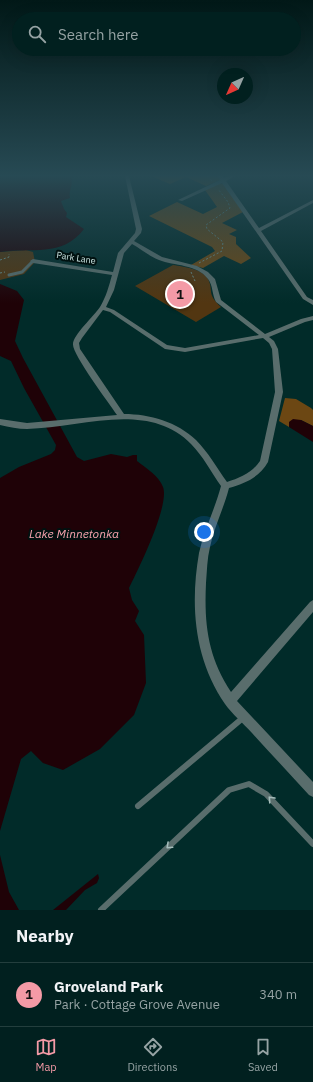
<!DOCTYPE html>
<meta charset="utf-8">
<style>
:root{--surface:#01201f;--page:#0b2828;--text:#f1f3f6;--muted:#96a3a4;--line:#233e3d;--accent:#f49aa6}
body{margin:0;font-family:"IBM Plex Sans",sans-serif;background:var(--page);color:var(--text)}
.compass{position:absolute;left:217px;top:68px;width:36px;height:36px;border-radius:50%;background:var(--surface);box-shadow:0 4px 16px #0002;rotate:225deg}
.you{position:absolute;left:204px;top:532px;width:14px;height:14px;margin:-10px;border:3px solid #fff;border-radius:50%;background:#1a73e8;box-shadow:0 0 0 6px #1a73e833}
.badge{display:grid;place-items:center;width:26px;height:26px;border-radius:50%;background:var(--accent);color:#111;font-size:13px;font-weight:700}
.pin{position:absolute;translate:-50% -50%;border:2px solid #fff;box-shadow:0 1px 4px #0006}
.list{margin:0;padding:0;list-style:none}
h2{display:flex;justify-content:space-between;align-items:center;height:52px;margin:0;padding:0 16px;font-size:17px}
h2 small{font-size:13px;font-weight:400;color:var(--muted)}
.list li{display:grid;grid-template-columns:26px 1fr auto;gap:12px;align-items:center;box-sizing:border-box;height:64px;padding:0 16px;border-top:1px solid var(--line)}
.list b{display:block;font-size:15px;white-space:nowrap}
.list p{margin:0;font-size:13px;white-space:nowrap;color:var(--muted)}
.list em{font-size:13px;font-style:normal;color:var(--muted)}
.icon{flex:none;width:22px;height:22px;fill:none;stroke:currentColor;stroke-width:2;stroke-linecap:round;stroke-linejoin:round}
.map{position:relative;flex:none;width:313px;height:910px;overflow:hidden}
.search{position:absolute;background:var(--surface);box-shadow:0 4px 16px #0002;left:12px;right:12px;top:12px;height:44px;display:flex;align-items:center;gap:10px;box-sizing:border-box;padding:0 14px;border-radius:22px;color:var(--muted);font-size:15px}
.sheet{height:116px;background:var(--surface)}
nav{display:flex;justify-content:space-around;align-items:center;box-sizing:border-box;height:56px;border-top:1px solid var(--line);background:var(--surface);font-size:11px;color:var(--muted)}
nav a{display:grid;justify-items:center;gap:2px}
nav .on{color:var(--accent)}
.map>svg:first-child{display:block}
.green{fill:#523611}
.forest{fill:#6c4713}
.water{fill:#1f0207}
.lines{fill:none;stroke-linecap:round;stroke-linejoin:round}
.path{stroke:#6b8d8b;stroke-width:1;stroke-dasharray:2 2;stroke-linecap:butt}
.service-far1{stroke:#596d6c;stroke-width:3}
.service{stroke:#596d6c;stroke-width:6}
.minor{fill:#596d6c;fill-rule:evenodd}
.oneway{stroke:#a5bdbb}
.labels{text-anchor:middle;stroke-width:4;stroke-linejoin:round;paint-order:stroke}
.far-street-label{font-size:9px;fill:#cee8e6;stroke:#001110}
.water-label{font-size:12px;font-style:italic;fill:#f7a3ae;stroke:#001110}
</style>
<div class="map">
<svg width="313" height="910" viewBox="0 0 313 910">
<rect width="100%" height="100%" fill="#012b29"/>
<path class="green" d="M26 250 33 252 35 262 24 274 0 280V252Z
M173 265C184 267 201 268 208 279 214 291 206 293 221 307L196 322 135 286Z"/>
<path class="forest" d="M151 176H218L220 179V180L206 186 186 177 170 184Z
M220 183 223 184 243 212 222 223 237 230 229 234 236 237V244L251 258 241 264 224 256 203 268 191 265 215 251 212 247 149 216 177 202 203 214 217 207 205 190Z
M285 398 296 399 311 408 313 410V426L301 420 289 422V427L279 421Z"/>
<path class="water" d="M0 176H71C74 186 68 190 70 198L61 201 64 209 67 213 66 217 84 229C62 258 31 247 0 252Z
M0 284 17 291 24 300 15 341 23 358 77 457 84 461 111 454 127 457 133 455H137V461C146 468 159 476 163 487 170 505 138 570 129 588L132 600 139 611 135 621 144 635 146 683 134 715 100 749 63 770 43 763 31 751 21 759 0 831V478L19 467 51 454 55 450 56 445 24 388 11 361 0 356Z
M293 419 301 420 313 426V442L289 427V422Z
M0 855 9 892 19 910H0Z
M98 874 99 878 97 883 85 890 66 910H53Z"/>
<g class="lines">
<path class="path" d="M208 176 212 181
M0 260 9 257V254
M199 263 222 251 223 242 207 229 206 225 230 208 228 202 218 189
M191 272 195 281
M0 273 5 272"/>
<path class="service-far1" d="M9 275 22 272 33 261"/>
<path class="service" d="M138 806 244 717
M101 910 229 790 249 784 266 794 313 844"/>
<path class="minor" d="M125 176H129L142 229 141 233 134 241 162 257 197 266 208 272 215 279 221 300 265 334 301 319 313 316V320L305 322 269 337 274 341 278 349 283 392 268 462C259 478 245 483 229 488 224 508 214 527 210 547 207 559 207 571 206 583 204 625 208 657 231 692L310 602 313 600V612L237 701 313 782V797L309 795C290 774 271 754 252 733 243 723 232 714 225 704 194 659 190 605 199 553 204 530 215 509 221 486 211 472 203 456 191 444 148 400 80 428 27 429 18 429 9 427 0 425V419L27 423 117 415C109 403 72 354 73 344 73 335 94 316 100 307 106 297 109 286 112 275L33 263 30 261 33 259 113 272 118 253 135 233 136 229ZM132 244C141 249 149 256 159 260 174 266 197 264 208 279 213 285 212 295 216 302L259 335 185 348 167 345 114 310 106 307 114 290 124 253ZM103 310 110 312 165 349 185 352 263 338 269 343 272 349 275 392 260 461C252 473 240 478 227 482 217 468 208 452 196 440 177 422 150 414 124 414L80 349 79 343 82 338Z
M218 176H222L224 178 230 176H235L226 181 259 228 313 200V203L261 231 307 297 313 300V305L303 299 222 183 182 201 178 200 220 180Z"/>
</g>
<defs><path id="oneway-chevron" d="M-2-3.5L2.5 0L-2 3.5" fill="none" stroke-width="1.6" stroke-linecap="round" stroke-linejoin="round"/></defs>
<g class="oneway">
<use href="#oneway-chevron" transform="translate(271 799) rotate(-133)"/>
<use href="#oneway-chevron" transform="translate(169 846) rotate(137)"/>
</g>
<linearGradient id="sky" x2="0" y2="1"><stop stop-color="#011817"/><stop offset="0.58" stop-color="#274a54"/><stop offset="1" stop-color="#274a54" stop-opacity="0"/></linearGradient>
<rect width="313" height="303" fill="url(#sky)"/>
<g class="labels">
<g class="far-street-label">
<text transform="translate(76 258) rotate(9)" y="3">Park Lane</text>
</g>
<g class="water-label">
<text x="74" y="538">Lake Minnetonka</text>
</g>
</g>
</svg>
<svg class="compass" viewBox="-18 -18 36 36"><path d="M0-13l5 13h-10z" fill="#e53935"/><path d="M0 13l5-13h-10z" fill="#96a3a4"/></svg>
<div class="you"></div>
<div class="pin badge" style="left:180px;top:294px">1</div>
<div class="search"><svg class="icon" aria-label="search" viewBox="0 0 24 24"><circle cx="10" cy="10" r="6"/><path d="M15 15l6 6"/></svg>Search here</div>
</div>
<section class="sheet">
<h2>Nearby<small></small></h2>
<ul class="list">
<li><span class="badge">1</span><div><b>Groveland Park</b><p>Park · Cottage Grove Avenue</p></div><em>340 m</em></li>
</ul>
</section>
<nav>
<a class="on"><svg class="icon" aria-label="map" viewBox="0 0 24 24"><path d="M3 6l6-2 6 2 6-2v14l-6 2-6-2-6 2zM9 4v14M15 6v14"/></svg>Map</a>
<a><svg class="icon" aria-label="directions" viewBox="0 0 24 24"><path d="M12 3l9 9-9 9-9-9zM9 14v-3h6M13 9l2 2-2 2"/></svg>Directions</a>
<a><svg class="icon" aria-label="saved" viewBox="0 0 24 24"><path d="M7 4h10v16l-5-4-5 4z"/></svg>Saved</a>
</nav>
